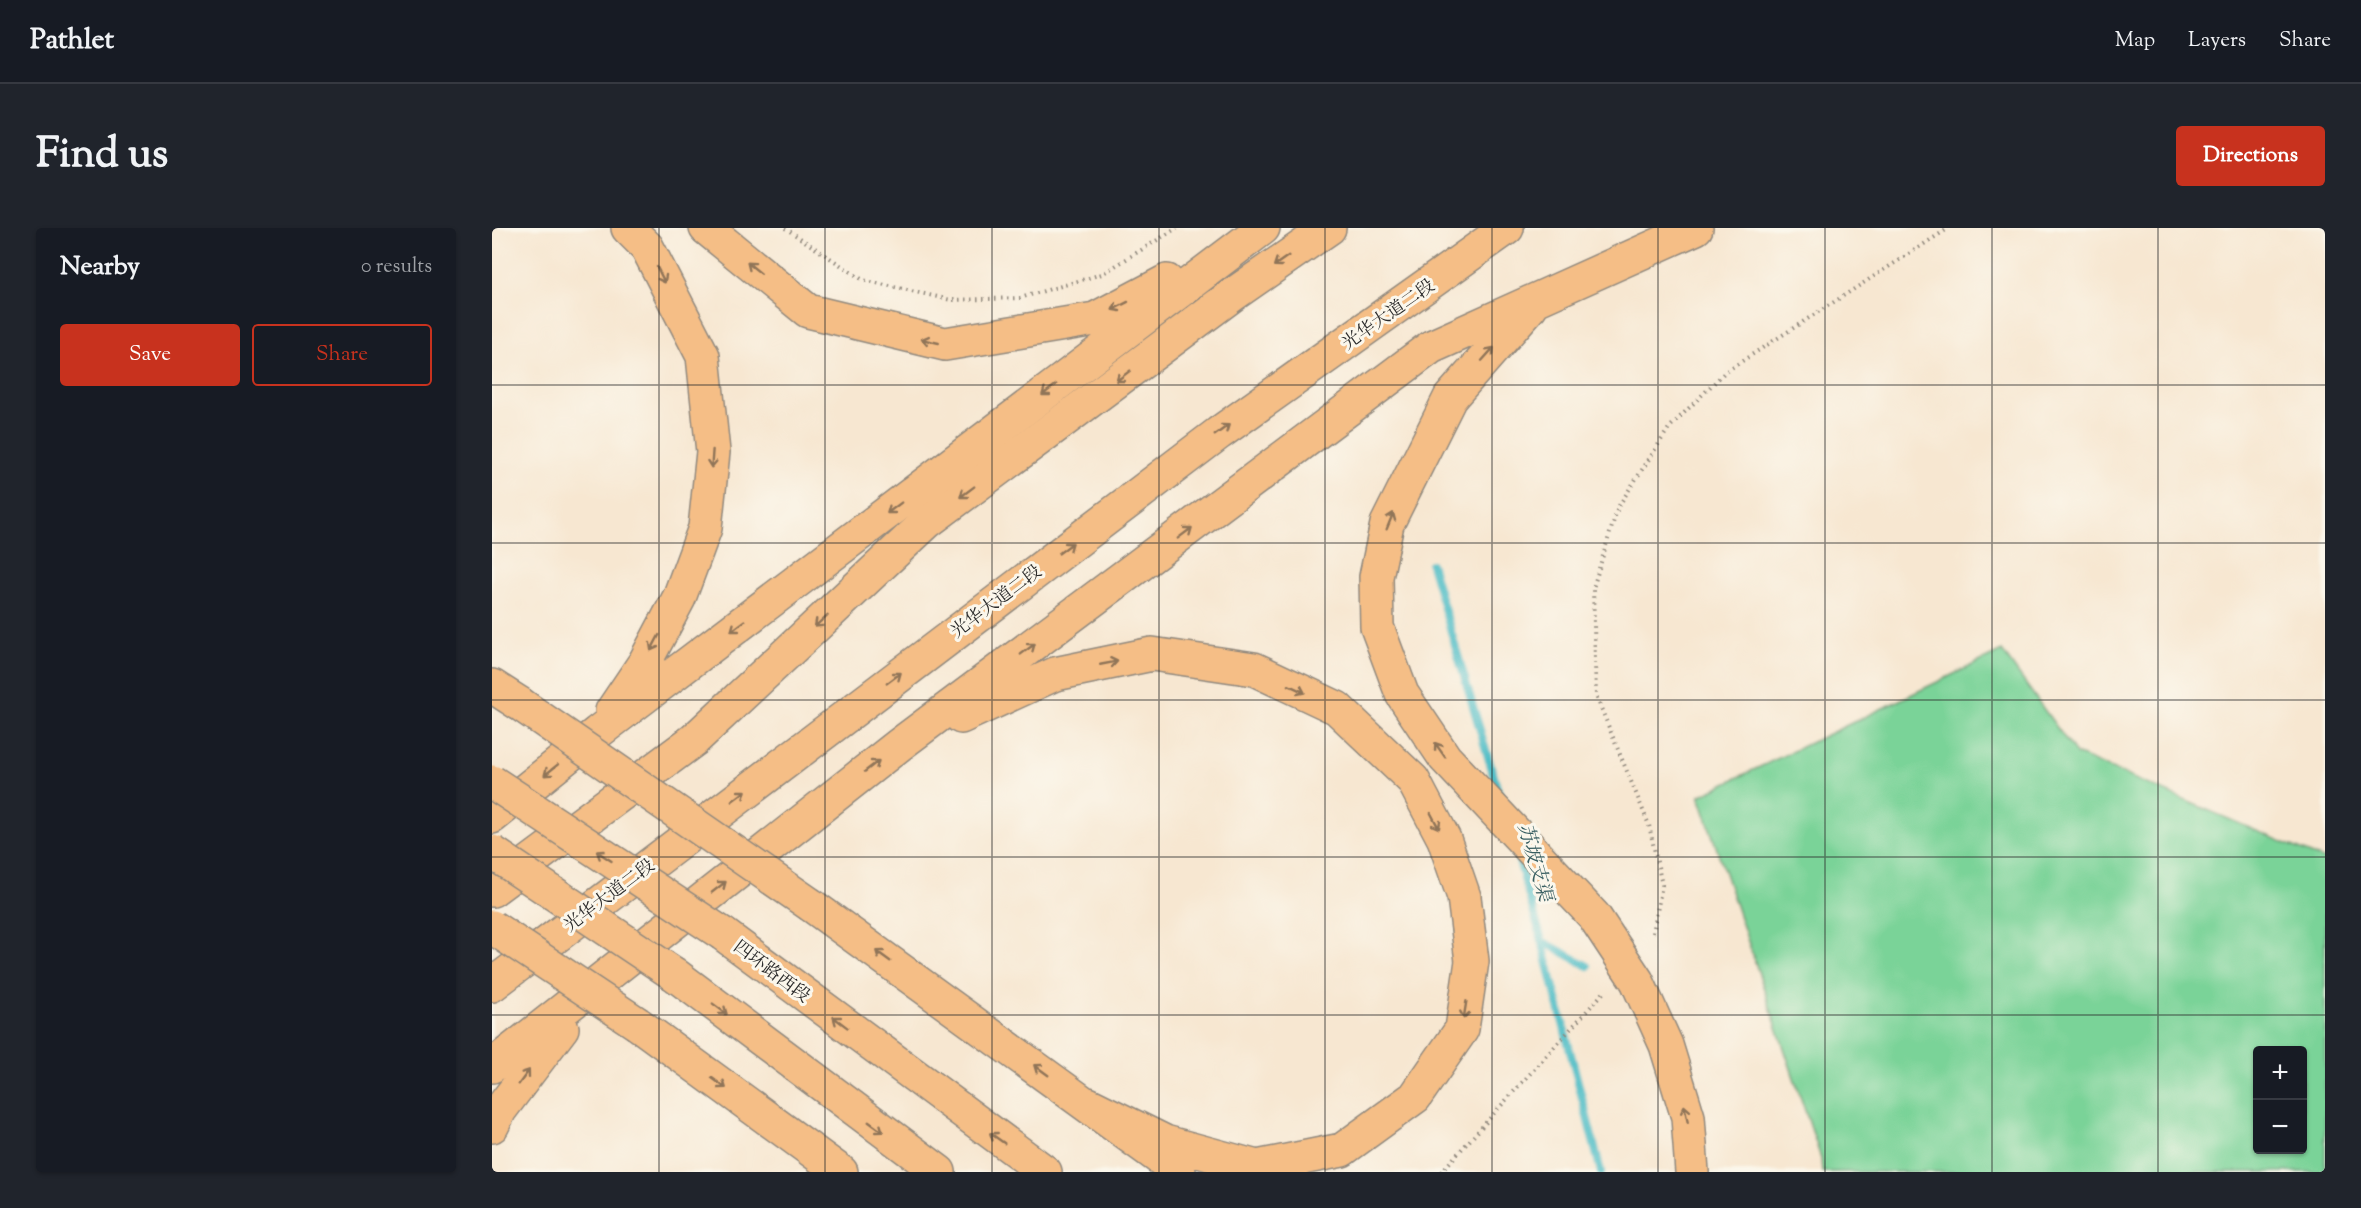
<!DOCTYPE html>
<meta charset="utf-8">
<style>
:root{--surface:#171b24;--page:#20242c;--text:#f1f3f6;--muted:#9ea1a6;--line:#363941;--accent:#c8321e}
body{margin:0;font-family:"Sorts Mill Goudy","Noto Serif SC",serif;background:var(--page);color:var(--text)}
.controls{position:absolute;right:18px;bottom:18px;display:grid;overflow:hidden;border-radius:6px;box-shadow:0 2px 4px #0004}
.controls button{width:54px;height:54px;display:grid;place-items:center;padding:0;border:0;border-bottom:2px solid var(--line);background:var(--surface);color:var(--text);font:30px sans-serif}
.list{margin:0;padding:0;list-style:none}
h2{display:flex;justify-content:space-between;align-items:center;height:78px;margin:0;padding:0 24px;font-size:26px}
h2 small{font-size:20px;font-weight:400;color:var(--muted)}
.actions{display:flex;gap:12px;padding:18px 24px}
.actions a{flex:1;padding:14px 0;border:2px solid var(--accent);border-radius:6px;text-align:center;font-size:21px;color:var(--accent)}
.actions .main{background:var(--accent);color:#fff}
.map{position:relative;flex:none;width:1833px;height:944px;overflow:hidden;border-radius:6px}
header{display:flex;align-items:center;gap:36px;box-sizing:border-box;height:84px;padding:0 30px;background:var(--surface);border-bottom:2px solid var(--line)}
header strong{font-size:28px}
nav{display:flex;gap:33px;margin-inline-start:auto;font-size:21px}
.intro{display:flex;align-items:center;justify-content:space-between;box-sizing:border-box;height:144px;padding:0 36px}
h1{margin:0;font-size:42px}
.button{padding:15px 27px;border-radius:6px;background:var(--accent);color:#fff;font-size:21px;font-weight:700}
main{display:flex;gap:36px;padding:0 36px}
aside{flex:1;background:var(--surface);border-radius:6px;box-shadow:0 2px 4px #0004}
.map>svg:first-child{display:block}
.green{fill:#7ad398;stroke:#527f62;stroke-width:1.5;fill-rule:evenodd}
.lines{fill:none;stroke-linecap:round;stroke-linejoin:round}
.stream{stroke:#4fbdc6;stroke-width:8}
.major-casing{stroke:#91897e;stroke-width:36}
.highway-casing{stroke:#91897e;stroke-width:36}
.path{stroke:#91897e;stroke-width:4;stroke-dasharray:1.5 4.5;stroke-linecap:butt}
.major{stroke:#f5be86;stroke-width:33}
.highway{stroke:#f5be86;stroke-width:33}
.highway-bridge-casing{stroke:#91897e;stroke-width:36;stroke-linecap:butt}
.highway-bridge{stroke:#f5be86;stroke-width:33}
.oneway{stroke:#907458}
.grid{fill:none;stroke:#2b2b2b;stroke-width:1.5;stroke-opacity:0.55}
.labels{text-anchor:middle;stroke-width:6;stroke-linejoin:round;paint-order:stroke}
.street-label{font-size:18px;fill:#2b2b2b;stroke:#fbf7ec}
.water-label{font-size:20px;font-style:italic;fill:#385e61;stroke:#fbf7ec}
</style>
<header>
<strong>Pathlet</strong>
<nav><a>Map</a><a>Layers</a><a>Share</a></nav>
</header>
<div class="intro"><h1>Find us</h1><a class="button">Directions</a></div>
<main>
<aside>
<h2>Nearby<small>0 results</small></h2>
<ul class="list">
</ul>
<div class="actions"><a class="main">Save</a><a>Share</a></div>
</aside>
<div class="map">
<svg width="1833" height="944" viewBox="0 0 1833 944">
<rect width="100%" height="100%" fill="#fbf7ec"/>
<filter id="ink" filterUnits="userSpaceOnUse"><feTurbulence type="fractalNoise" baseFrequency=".0167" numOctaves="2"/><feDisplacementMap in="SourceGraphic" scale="12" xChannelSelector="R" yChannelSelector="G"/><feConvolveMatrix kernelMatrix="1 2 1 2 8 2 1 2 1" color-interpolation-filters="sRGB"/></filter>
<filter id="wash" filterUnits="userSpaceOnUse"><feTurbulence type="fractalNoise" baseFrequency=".008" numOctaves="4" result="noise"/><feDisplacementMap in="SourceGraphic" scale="24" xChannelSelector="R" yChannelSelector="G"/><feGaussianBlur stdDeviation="1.35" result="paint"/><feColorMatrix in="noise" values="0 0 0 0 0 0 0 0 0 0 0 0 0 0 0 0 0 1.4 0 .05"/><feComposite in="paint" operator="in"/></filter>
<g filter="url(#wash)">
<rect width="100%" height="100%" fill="#f7e7d1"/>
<path class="green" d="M1510 423 1584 526 1833 632V944H1330L1329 930 1207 568ZM1766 822H1810V922H1766Z"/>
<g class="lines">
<path class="stream" d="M939 336 1009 573
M1024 623 1050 713 1109 944
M1050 713 1096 738"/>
</g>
</g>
<g filter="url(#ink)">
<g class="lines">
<defs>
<path id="major" d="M0 662 202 512 435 294 739 68 837 0
M0 757 727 205 1015 0"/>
<path id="highway" d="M214 0 316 83 453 116 603 91 675 53
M1039 78 958 170 895 296 884 349 885 399 910 466 953 530 1102 688 1145 753 1174 817 1196 889 1200 944
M0 458 28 476
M120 483 153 434 187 370 213 300 221 224 211 128 155 19 136 0
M469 489 563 446 660 426 762 441 845 480 921 552 952 611 972 669 980 733 970 801 923 869 850 922 765 939 673 914 596 876
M0 589 106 504 771 0
M319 677 687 944
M231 706 553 944
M182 746 447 944
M146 796 349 944
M0 838 407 517 939 119 1204 0
M0 898 8 882 70 800"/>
</defs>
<use href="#major" class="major-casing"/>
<use href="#highway" class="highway-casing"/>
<path class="path" d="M293 0 371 52 459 72 528 70 610 46 685 0
M1161 705 1170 657 1157 597 1104 468 1101 360 1126 279 1177 200 1233 144 1457 0
M949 944 1112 764"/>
<use href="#major" class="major"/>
<use href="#highway" class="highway"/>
<defs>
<path id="highway-bridge" d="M28 476 319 677
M0 554 231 706
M0 624 182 746
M0 699 146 796"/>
</defs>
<use href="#highway-bridge" class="highway-bridge-casing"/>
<use href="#highway-bridge" class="highway-bridge"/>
</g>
<defs><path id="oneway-shaft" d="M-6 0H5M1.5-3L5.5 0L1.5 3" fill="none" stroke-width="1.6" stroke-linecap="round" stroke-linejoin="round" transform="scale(1.5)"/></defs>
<g class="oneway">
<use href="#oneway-shaft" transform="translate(789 33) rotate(145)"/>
<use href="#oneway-shaft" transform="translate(262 40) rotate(-141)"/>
<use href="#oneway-shaft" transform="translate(169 47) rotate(63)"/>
<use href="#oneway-shaft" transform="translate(628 78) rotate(153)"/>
<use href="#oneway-shaft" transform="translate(438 113) rotate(-167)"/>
<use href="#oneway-shaft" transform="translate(996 126) rotate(-48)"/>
<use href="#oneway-shaft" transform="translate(631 148) rotate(143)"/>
<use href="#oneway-shaft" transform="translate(557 162) rotate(143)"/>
<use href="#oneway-shaft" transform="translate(730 202) rotate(-36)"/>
<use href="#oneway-shaft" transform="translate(220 231) rotate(94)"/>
<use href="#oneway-shaft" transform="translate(475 264) rotate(143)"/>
<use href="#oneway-shaft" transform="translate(402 280) rotate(143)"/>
<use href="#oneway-shaft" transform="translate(898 293) rotate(-68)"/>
<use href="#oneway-shaft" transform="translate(693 305) rotate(-37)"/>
<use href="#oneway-shaft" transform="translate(574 320) rotate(-37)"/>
<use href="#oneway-shaft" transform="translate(329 393) rotate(137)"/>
<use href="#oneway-shaft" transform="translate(246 398) rotate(143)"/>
<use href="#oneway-shaft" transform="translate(163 415) rotate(118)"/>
<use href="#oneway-shaft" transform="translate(536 421) rotate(-37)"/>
<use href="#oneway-shaft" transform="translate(617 435) rotate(-11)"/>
<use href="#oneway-shaft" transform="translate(402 450) rotate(-37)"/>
<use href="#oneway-shaft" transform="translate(805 461) rotate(25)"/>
<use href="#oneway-shaft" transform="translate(948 522) rotate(-125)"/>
<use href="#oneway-shaft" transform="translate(380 538) rotate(-38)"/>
<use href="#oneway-shaft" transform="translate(59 542) rotate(141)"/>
<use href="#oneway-shaft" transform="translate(247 568) rotate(-37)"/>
<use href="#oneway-shaft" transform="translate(943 593) rotate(62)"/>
<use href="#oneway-shaft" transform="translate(112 628) rotate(-147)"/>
<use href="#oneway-shaft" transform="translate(227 659) rotate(-38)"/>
<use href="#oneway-shaft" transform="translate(391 728) rotate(-144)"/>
<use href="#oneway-shaft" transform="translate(228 781) rotate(37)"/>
<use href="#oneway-shaft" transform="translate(973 782) rotate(99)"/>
<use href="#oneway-shaft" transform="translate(348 794) rotate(-143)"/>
<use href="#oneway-shaft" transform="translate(549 842) rotate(-144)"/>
<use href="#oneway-shaft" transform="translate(32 849) rotate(-54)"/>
<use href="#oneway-shaft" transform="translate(227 855) rotate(36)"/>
<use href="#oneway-shaft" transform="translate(1194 886) rotate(-102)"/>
<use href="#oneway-shaft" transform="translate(384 899) rotate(36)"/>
<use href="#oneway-shaft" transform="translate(505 910) rotate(-145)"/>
</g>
</g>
<path class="grid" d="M167 0V944M333 0V944M500 0V944M667 0V944M833 0V944M1000 0V944M1166 0V944M1333 0V944M1500 0V944M1666 0V944M0 157H1833M0 315H1833M0 472H1833M0 629H1833M0 787H1833"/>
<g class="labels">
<g class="street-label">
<text transform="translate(896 86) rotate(-35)" y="6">光华大道二段</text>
<text transform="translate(504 373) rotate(-37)" y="6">光华大道二段</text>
<text transform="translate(117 667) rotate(-37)" y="6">光华大道二段</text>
<text transform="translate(280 743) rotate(37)" y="6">四环路西段</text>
</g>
<g class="water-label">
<text transform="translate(1044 634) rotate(74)" y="7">苏坡支渠</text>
</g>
</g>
</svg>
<div class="controls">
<button>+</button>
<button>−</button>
</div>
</div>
</main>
